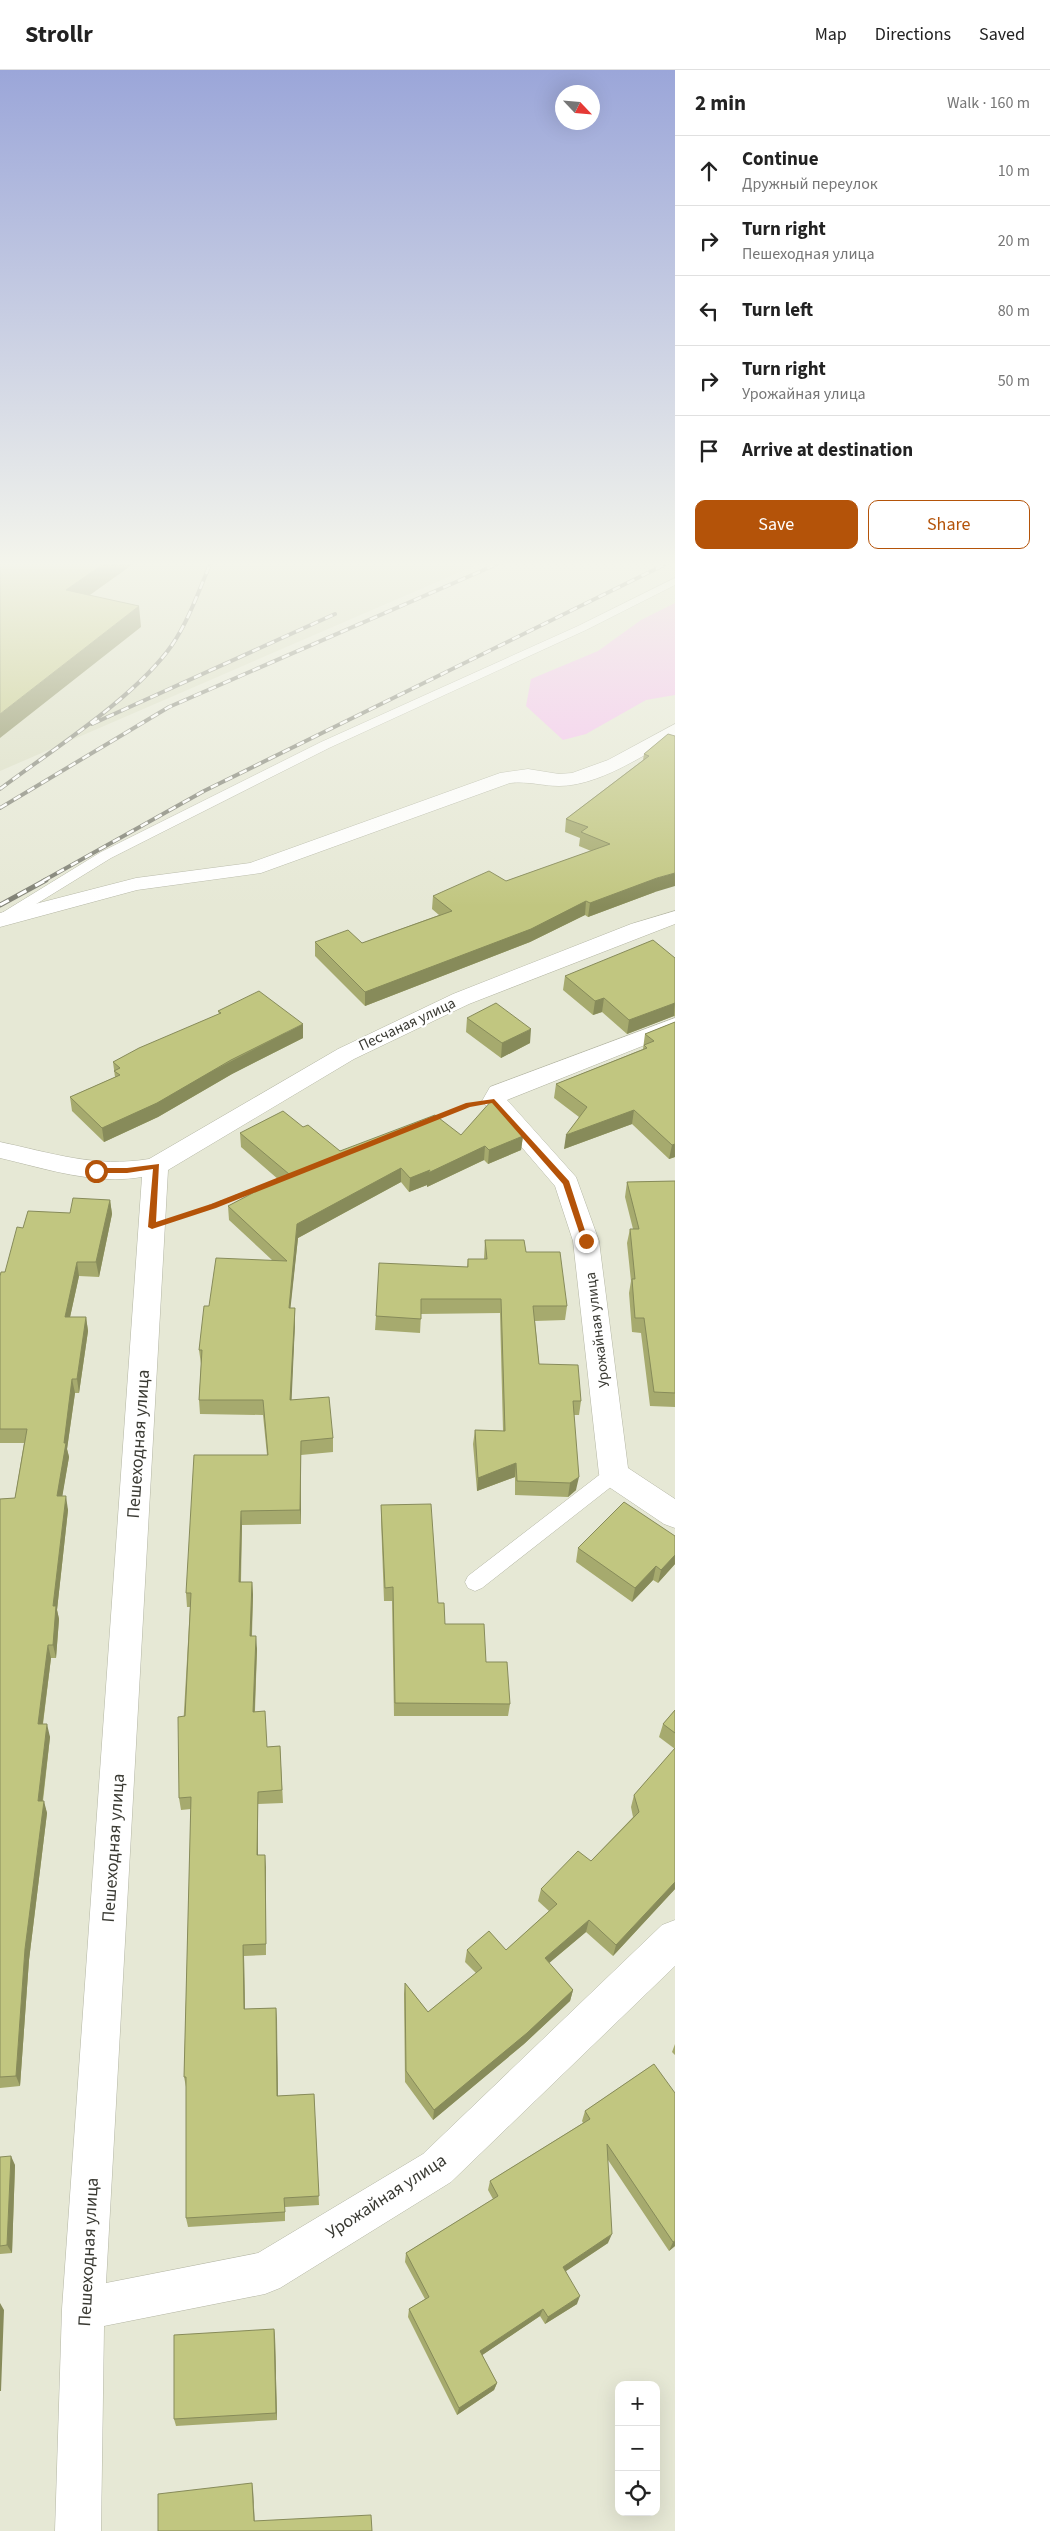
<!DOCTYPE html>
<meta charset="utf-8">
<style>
:root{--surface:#fff;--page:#f6f6f6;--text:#222;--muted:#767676;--line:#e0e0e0;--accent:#b45309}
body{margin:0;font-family:"Source Sans 3",sans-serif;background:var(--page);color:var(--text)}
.controls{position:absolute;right:15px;bottom:15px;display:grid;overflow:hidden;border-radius:10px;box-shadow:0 5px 20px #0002}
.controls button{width:45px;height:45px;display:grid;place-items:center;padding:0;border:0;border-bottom:1px solid var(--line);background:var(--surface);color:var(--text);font:25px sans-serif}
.compass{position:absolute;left:555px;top:15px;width:45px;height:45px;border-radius:50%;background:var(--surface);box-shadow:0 5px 20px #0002;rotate:116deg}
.stop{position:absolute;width:15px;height:15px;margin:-11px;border:4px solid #b45309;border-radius:50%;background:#fff}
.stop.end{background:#b45309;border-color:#fff;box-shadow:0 1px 5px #0008}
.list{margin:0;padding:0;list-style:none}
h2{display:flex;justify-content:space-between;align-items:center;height:65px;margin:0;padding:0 20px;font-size:21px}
h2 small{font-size:16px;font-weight:400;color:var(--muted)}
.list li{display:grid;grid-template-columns:32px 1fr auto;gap:15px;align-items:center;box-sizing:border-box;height:70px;padding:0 20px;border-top:1px solid var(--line)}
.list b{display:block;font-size:19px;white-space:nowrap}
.list p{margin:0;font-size:16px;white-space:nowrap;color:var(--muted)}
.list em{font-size:16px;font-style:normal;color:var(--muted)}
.actions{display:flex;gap:10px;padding:15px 20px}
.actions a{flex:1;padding:11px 0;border:1px solid var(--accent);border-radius:10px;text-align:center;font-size:18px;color:var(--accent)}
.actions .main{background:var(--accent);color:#fff}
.icon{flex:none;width:28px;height:28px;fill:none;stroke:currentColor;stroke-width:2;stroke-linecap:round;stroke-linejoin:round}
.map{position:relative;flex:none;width:675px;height:2461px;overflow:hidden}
header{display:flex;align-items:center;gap:30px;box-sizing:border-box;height:70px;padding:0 25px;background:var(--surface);border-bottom:1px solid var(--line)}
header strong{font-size:24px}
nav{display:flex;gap:28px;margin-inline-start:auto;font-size:18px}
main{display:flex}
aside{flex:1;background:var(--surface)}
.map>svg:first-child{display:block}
.built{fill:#daddc2}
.green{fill:#f6bff0}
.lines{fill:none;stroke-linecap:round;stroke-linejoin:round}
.lane-casing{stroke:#b4b6a4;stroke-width:1}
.street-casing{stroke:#b4b6a4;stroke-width:1}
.path{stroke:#a2a495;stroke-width:2.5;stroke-dasharray:1 3;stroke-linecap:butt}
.lane{fill:#fff;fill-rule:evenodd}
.street{fill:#fff;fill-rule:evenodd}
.rail-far1-casing{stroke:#808175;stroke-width:4}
.rail-casing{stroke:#808175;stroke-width:5}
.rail-far1{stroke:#fff;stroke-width:2.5;stroke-dasharray:8;stroke-linecap:butt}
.rail{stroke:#fff;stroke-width:3;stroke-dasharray:10;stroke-linecap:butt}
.wall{fill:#a6aa6e}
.shaded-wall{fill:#878b5a}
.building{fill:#c1c680;stroke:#878b5a}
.route{fill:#b45309}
.labels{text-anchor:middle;stroke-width:4.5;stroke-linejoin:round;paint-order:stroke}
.street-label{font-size:15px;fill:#3a3a33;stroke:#fff}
.near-street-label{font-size:18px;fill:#3a3a33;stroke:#fff}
</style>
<header>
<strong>Strollr</strong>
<nav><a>Map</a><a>Directions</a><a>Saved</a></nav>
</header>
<main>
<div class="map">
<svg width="675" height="2461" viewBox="0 0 675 2461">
<rect width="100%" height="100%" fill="#e6e8d5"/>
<path class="built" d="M0 492H483L0 701Z"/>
<path class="green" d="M675 533V625L646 630 586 664 563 670 526 636 531 609 598 581 641 550Z"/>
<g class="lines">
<defs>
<path id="lane" d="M675 508V515L586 560 329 678 111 788 7 852 0 853V844L101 782 321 672 578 556Z
M614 1396 621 1399 624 1404 621 1409 482 1518 475 1521 468 1518 465 1512 468 1506 607 1399Z"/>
<path id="street" d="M675 654V668C642 686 598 716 559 716 542 716 529 711 510 713L261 803 137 820 0 857V843L136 808 250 793 500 703 528 699 559 704 572 703 608 690Z
M675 841V854L469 934 354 989 168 1100 106 2213 258 2183 423 2084 662 1855 675 1850V1896L451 2112 280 2218 265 2224 104 2256 101 2461H55L62 2239 142 1107C94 1115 47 1099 0 1088V1072C52 1083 95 1098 149 1089L338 979 453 924 631 854Z
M675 948V963L507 1030 576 1107 599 1171 628 1398 675 1429V1458L664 1454 603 1413 599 1404 573 1171 555 1116 482 1031 490 1017Z"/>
</defs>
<use href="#lane" class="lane-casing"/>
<use href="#street" class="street-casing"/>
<path class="path" d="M435 1048 466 1036
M183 1146 275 1111"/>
<use href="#lane" class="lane"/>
<use href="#street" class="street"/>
<defs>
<path id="rail-far1" d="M92 654 335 544
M0 719C52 680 136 627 172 575 189 550 199 520 211 492
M0 738 169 637 502 492
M43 811 204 721 670 492"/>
<path id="rail" d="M0 835 46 810"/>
</defs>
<use href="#rail-far1" class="rail-far1-casing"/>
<use href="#rail" class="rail-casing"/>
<use href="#rail-far1" class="rail-far1"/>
<use href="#rail" class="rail"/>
</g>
<path class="wall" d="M418 492H430L424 495Z
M668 664 655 822 588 847 585 845 530 872 365 936 315 886V872L362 873 439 845 432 839 433 826 506 811 591 781 579 776 580 768 565 762 566 749 643 690 644 684Z
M675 888V947L674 946 627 964 602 942 593 945 563 920 565 906Z
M218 941 303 968 232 1004 158 1047 104 1072 72 1041 70 1027 115 1007 113 992 219 944Z
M467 948 530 973 501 988 466 962Z
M675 952V1087L669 1089 632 1054 564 1079 579 1047 554 1028 556 1014 643 979 645 964Z
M303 1057 340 1081 461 1065 523 1066 521 1080 488 1094 484 1090 427 1117V1115L409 1122 401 1112 298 1168 290 1238H295V1253L291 1330 333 1368V1382L301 1385V1454L242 1455 241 1512H252L253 1525 252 1566 257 1579 255 1641 267 1677 280 1676 283 1733 258 1734V1785L266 1797V1885L244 1886 245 1939 276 1938 278 2026 314 2024 319 2135 285 2137V2151L188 2157 186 2148V2017L184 2007 191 1739 181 1740 179 1728 190 1537H187L186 1523 267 1385 263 1345 200 1344 199 1330 201 1294 199 1280 209 1236 272 1190 229 1150 228 1136 279 1110 241 1077 240 1063Z
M675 1111V1337L650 1336 641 1263 632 1262 629 1223 631 1211 627 1173 630 1159H633L625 1127 627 1112Z
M110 1130 112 1144 99 1207 79 1206 70 1247H86L88 1261 79 1323H75L67 1379 69 1387 62 1426 68 1440 57 1540 59 1549 56 1588H51L43 1654 50 1667 43 1731 47 1743 29 1890 20 2016 0 2018V1429L15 1428 24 1373H0V1206L5 1202 23 1158Z
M485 1170 526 1182 567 1236 565 1250 535 1251 539 1294 581 1331 579 1345H574L576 1420 568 1427 515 1425V1407L477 1421 473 1374 475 1360 503 1361 500 1243 421 1244 420 1263 375 1260 376 1246 467 1197 468 1189H484Z
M381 1435 438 1533 445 1554 486 1592 510 1634 508 1646H394L392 1531H384L381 1449Z
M675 1466V1494L658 1513 653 1510 632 1532 576 1492 578 1478Z
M675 1640V1819L613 1886 586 1862 549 1893 573 1920 570 1931 524 1974 433 2050 405 2012 404 1924 405 1913 428 1942 476 1903 465 1892 467 1880H506L549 1841 538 1831 541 1819 591 1791 633 1747 631 1737 634 1725 675 1679 659 1667 663 1654Z
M675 1974V1985L672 1982Z
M654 1994 675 2176 669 2181 608 2090V2173L566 2201 577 2234 545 2254 540 2246 482 2285 497 2313 494 2320 457 2345 408 2247 409 2239 425 2229 405 2192 406 2183 493 2129 488 2120 490 2111 583 2053 582 2051 585 2041Z
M0 2087 15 2095 12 2183 0 2184Z
M274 2259 275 2267 277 2350 176 2356 174 2349Z"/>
<path class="shaded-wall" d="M106 492H136L69 540 66 520Z
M424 492H430L424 495Z
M139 536 141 557 0 668V644Z
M675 803V816L655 822 588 847 590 833 657 808Z
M586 831 585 845 530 872 365 936V922Z
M604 928 602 942 593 945 595 931Z
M675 933 674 946 627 964 629 950Z
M303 954V968L232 1004 158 1047 104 1072 102 1058Z
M531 959 530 973 501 988 502 973Z
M634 1040 632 1054 564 1079 566 1065Z
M523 1066 521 1080 488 1094 489 1080Z
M675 1074V1087L669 1089 672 1075Z
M485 1076 484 1090 427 1117V1115L409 1122 410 1108Z
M401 1098V1112L298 1168 289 1252V1238L297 1154Z
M110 1130 112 1144 99 1207 96 1192Z
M77 1192 79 1206 67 1261 65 1247Z
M295 1238V1253L291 1344 290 1330Z
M86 1247 88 1261 79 1323 77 1309Z
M72 1309 75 1323 67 1379 69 1387 60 1440 57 1426Z
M301 1371V1454L300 1440Z
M516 1393 515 1407 477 1421 478 1408Z
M579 1407 576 1420 568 1427 570 1413Z
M66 1426 68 1440 57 1540 59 1549 56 1588 53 1575V1536Z
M241 1441 242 1455 240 1525 239 1512Z
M675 1485V1494L658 1513 661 1500Z
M656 1496 653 1510 632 1532 635 1518Z
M252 1512 253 1525 251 1579 250 1566Z
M256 1566 257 1579 254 1654 253 1642Z
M48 1575 51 1588 41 1667 38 1654Z
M47 1654 50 1667 41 1743 38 1731Z
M258 1722V1797L257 1785Z
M44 1731 47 1743 29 1890 20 2016 16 2006 25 1879Z
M265 1785 266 1797V1885V1874Z
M675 1812V1819L613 1886 616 1875Z
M589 1850 586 1862 542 1899 545 1888Z
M243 1875 244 1886 245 1950 244 1939Z
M573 1920 570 1931 524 1974 433 2050 434 2040Z
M276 1938 277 1949 278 2036 277 2026Z
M11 2086 15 2095 12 2183 7 2175Z
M612 2164 608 2173 560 2205 563 2197Z
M675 2171V2176L669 2181 673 2172Z
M580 2226 577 2234 545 2254 548 2247Z
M0 2233 4 2240 1 2321H0Z
M543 2239 540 2246 478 2288 480 2281Z
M274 2259 275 2267 277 2350 276 2343Z
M497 2313 494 2320 457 2345 459 2338Z
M252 2413 253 2419 255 2456 254 2451Z"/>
<path class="building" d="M4 492H106L66 520 139 536 0 644V495Z
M668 664 675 666V803L657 808 590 833 586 831 531 859 365 922 315 872 348 860 362 873 452 841 433 826 489 801 506 811 610 774 581 762 588 757 566 749 649 686 644 684Z
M653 870 675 888V933L629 950 604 928 595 931 565 906Z
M259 921 303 954 231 990 157 1033 102 1058 70 1027 120 1005 114 1001 120 998 113 992 139 978 221 943 218 941Z
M496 933 531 959 502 973 467 948Z
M675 952V1074L672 1075 634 1040 566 1065 587 1037 556 1014 647 978 644 975 654 971 645 964Z
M492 1030 523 1066 489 1080 485 1076 428 1103 430 1100 410 1108 401 1098 297 1154 289 1238H295L290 1330 329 1327 333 1368 301 1371 300 1440 241 1441 239 1512H252L250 1566H256L253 1642 265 1641 267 1677 280 1676 282 1720 258 1722 257 1785H265L266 1874 243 1875 244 1939 276 1938 277 2026 314 2024 319 2126 284 2128 285 2142 186 2148V2007H184L191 1727 179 1728 178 1647 185 1646 191 1523H186L194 1385H268L263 1330H199L202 1280H199L204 1236H209L216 1188 287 1191 228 1136 289 1104 240 1063 283 1041 303 1057 308 1055 340 1081 435 1045 461 1065Z
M675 1111V1323L654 1322 644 1248H635L632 1209H635L630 1159H639L627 1112Z
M73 1128 110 1130 96 1192H77L65 1247H86L77 1309H72L64 1373H66L57 1426H66L53 1536H56L53 1575H48L38 1654H47L38 1731H44L25 1879 16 2006 0 2007V1429L15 1428 27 1359H0V1206L1 1202H5L17 1157 23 1158 28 1141 70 1143Z
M485 1170H524L526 1182H560L567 1236H533L539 1294 578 1295 581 1331H573L579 1407 570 1413 517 1411 516 1393 478 1408 475 1360 505 1361 501 1229H421V1249L376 1246 379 1193 468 1197V1189H487Z
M624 1432 675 1466V1485L661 1500 656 1496 635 1518 578 1478Z
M431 1434 438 1533H444L445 1554H484L486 1592H507L510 1634 395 1633 393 1517 385 1518 381 1435Z
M675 1640V1663L663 1654Z
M675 1678V1812L616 1875 589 1850 545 1888 573 1920 527 1963 434 2040 406 2001 405 1913 428 1942 482 1898 467 1880 489 1861 506 1880 557 1834 541 1819 578 1781 591 1791 639 1742 634 1725Z
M654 1994 675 2023V2171L673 2172 607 2074 612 2164 563 2197 580 2226 548 2247 543 2239 480 2281 497 2313 459 2338 409 2239 429 2227 406 2183 498 2126 490 2111 590 2049 585 2041Z
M11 2086 7 2175 0 2176V2087Z
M274 2259 276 2343 174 2349V2265Z
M252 2413 254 2451 371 2445 372 2461H158V2424Z"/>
<linearGradient id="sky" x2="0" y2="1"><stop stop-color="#9ba6d9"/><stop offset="0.59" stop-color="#f4f5ec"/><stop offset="1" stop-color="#f4f5ec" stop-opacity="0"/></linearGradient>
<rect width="675" height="837" fill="url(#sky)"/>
<path class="route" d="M494 1029 569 1111 589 1173 582 1171 563 1114 492 1033 470 1037 216 1138 152 1159 148 1157 153 1099 127 1103H96L92 1101 96 1098H127L159 1094 156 1152 211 1134 466 1033Z"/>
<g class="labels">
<g class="street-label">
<text transform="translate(407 954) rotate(-25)" y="5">Песчаная улица</text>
<text transform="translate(597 1260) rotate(-97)" y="5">Урожайная улица</text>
</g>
<g class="near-street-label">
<text transform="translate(138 1374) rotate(-86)" y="6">Пешеходная улица</text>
<text transform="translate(113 1778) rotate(-86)" y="6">Пешеходная улица</text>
<text transform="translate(386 2126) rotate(-33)" y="6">Урожайная улица</text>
<text transform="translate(88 2182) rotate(-87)" y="6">Пешеходная улица</text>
</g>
</g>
</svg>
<div class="controls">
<button>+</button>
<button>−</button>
<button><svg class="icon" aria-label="locate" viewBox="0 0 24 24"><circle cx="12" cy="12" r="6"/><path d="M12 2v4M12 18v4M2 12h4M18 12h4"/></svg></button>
</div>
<svg class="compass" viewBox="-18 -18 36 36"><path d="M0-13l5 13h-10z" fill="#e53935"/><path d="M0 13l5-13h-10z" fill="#767676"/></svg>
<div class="stop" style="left:96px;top:1101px"></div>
<div class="stop end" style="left:586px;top:1171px"></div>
</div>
<aside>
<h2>2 min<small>Walk · 160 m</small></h2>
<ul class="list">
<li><svg class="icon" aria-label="ahead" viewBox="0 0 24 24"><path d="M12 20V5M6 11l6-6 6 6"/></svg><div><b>Continue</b><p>Дружный переулок</p></div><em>10 m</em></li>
<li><svg class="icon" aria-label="right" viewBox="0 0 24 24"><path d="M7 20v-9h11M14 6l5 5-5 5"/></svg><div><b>Turn right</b><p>Пешеходная улица</p></div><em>20 m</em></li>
<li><svg class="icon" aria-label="left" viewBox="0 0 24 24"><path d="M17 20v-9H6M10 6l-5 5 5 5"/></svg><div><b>Turn left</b></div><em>80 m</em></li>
<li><svg class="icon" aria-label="right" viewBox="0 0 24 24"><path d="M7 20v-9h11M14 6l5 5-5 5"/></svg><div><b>Turn right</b><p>Урожайная улица</p></div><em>50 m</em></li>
<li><svg class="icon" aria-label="arrive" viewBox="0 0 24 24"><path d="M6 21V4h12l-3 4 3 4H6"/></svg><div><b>Arrive at destination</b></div></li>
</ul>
<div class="actions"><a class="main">Save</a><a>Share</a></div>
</aside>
</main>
